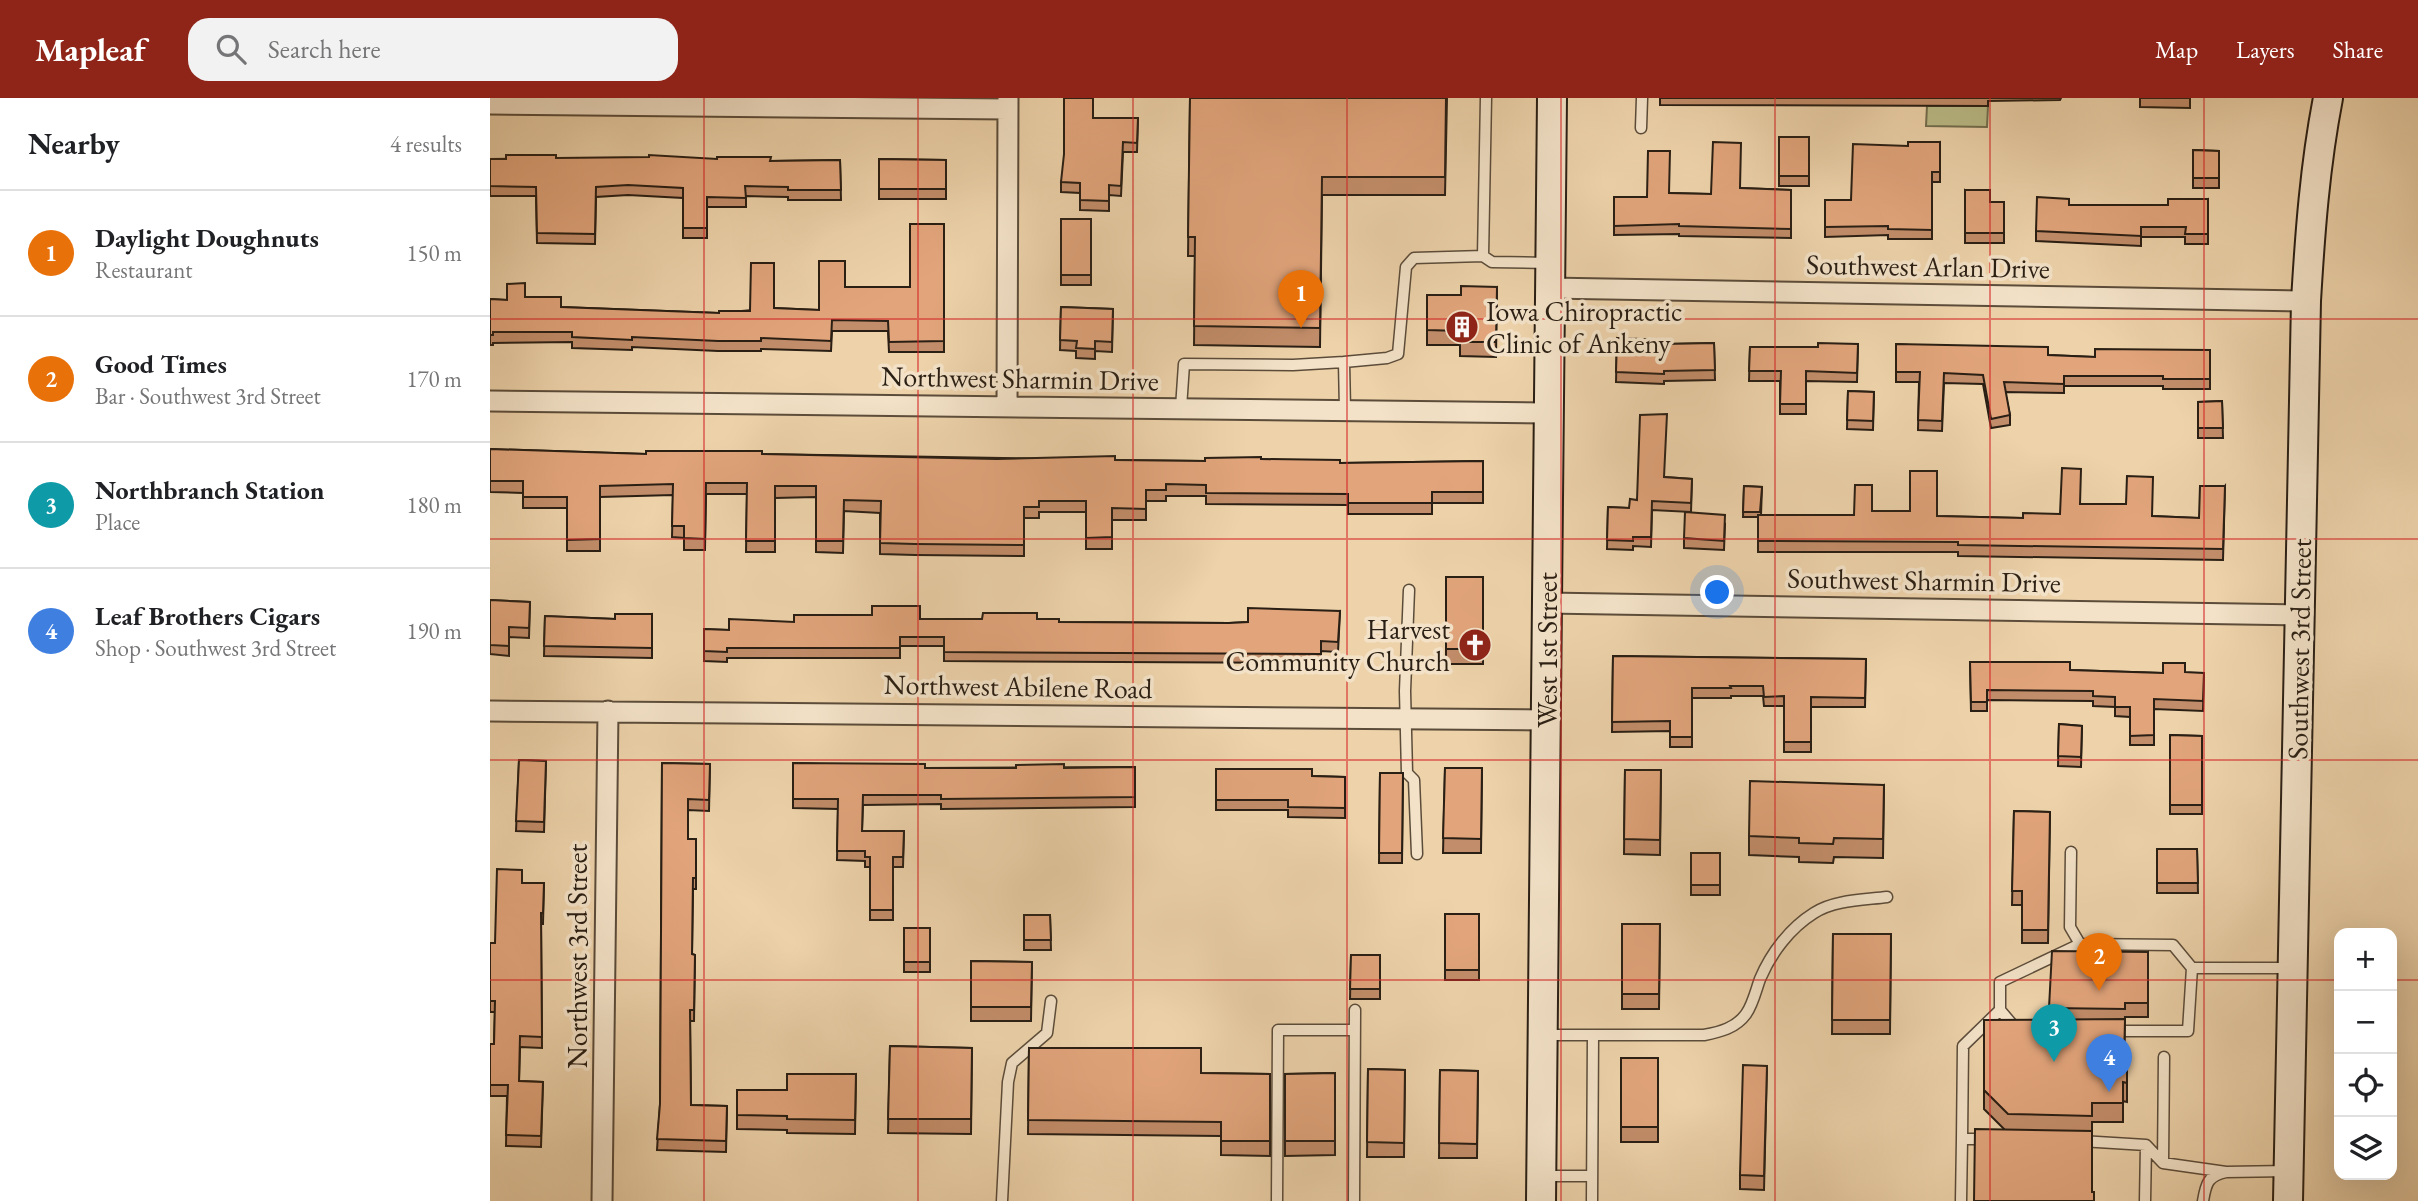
<!DOCTYPE html>
<meta charset="utf-8">
<style>
:root{--surface:#fff;--page:#f2f2f2;--text:#202124;--muted:#757577;--line:#e0e0e0;--accent:#8f2418}
body{margin:0;font-family:"EB Garamond",serif;background:var(--page);color:var(--text)}
.controls{position:absolute;right:21px;bottom:21px;display:grid;overflow:hidden;border-radius:14px;box-shadow:0 7px 28px #0002}
.controls button{width:63px;height:63px;display:grid;place-items:center;padding:0;border:0;border-bottom:2px solid var(--line);background:var(--surface);color:var(--text);font:35px sans-serif}
.you{position:absolute;left:1228px;top:495px;width:24px;height:24px;margin:-18px;border:5px solid #fff;border-radius:50%;background:#1a73e8;box-shadow:0 0 0 10px #1a73e833}
.badge{display:grid;place-items:center;width:46px;height:46px;border-radius:50%;background:var(--accent);color:#fff;font-size:23px;font-weight:700}
.pin{position:absolute;translate:-50% -58px;filter:drop-shadow(0 2px 4px #0008)}
.pin::after{content:'';position:absolute;top:37px;width:24px;height:21px;background:inherit;clip-path:polygon(0 0,100% 0,50% 100%)}
.list{margin:0;padding:0;list-style:none}
h2{display:flex;justify-content:space-between;align-items:center;height:91px;margin:0;padding:0 28px;font-size:30px}
h2 small{font-size:23px;font-weight:400;color:var(--muted)}
.list li{display:grid;grid-template-columns:46px 1fr auto;gap:21px;align-items:center;box-sizing:border-box;height:126px;padding:0 28px;border-top:2px solid var(--line)}
.list b{display:block;font-size:26px;white-space:nowrap}
.list p{margin:0;font-size:23px;white-space:nowrap;color:var(--muted)}
.list em{font-size:23px;font-style:normal;color:var(--muted)}
.icon{flex:none;width:38px;height:38px;fill:none;stroke:currentColor;stroke-width:2;stroke-linecap:round;stroke-linejoin:round}
.map{position:relative;flex:none;width:1928px;height:1103px;overflow:hidden}
header{display:flex;align-items:center;gap:42px;box-sizing:border-box;height:98px;padding:0 35px;background:var(--accent);color:#fff}
header strong{font-size:33px}
nav{display:flex;gap:38px;margin-inline-start:auto;font-size:24px}
.search{width:490px;height:63px;background:var(--page);display:flex;align-items:center;gap:18px;box-sizing:border-box;padding:0 24px;border-radius:21px;color:var(--muted);font-size:26px}
main{display:flex}
aside{flex:1;background:var(--surface)}
.map>svg:first-child{display:block}
.park{fill:#babb87;stroke:#726d4e;stroke-width:2}
.lines{fill:none;stroke-linecap:round;stroke-linejoin:round}
.lane-casing{stroke:#5b4c3a;stroke-width:13}
.street-casing{stroke:#5b4c3a;stroke-width:23}
.secondary-casing{stroke:#2a1f14;stroke-width:32}
.lane{stroke:#f3e2c8;stroke-width:10}
.street{stroke:#f3e2c8;stroke-width:19}
.secondary{stroke:#f3e2c8;stroke-width:28}
.wall{fill:#c28d6a;stroke:#2a1f14;stroke-width:2}
.building{fill:#e1a47b;stroke:#2a1f14;stroke-width:2}
.grid{fill:none;stroke:#d62828;stroke-width:2;stroke-opacity:0.55}
.labels{text-anchor:middle;stroke-width:7;stroke-linejoin:round;paint-order:stroke}
.street-label{font-size:28px;fill:#2a1f14;stroke:#f3e2c8}
.poi-label{font-size:28px;fill:#2a1f14;stroke:#f3e2c8;text-anchor:start}
</style>
<header>
<strong>Mapleaf</strong>
<div class="search"><svg class="icon" aria-label="search" viewBox="0 0 24 24"><circle cx="10" cy="10" r="6"/><path d="M15 15l6 6"/></svg>Search here</div>
<nav><a>Map</a><a>Layers</a><a>Share</a></nav>
</header>
<main>
<aside>
<h2>Nearby<small>4 results</small></h2>
<ul class="list">
<li><span class="badge" style="background:#e8710a">1</span><div><b>Daylight Doughnuts</b><p>Restaurant</p></div><em>150 m</em></li>
<li><span class="badge" style="background:#e8710a">2</span><div><b>Good Times</b><p>Bar · Southwest 3rd Street</p></div><em>170 m</em></li>
<li><span class="badge" style="background:#0f9aa8">3</span><div><b>Northbranch Station</b><p>Place</p></div><em>180 m</em></li>
<li><span class="badge" style="background:#3f7fe0">4</span><div><b>Leaf Brothers Cigars</b><p>Shop · Southwest 3rd Street</p></div><em>190 m</em></li>
</ul>
</aside>
<div class="map">
<svg width="1928" height="1103" viewBox="0 0 1928 1103">
<rect width="100%" height="100%" fill="#edd2aa"/>
<filter id="stains"><feTurbulence type="fractalNoise" baseFrequency=".00286" numOctaves="4"/><feColorMatrix values="0 0 0 0 .2 0 0 0 0 .09 0 0 0 0 .02 0 0 0 .5 -.17"/></filter>
<radialGradient id="worn" r=".72"><stop offset=".6" stop-color="#630" stop-opacity="0"/><stop offset="1" stop-color="#630" stop-opacity=".3"/></radialGradient>
<path class="park" d="M1437 8H1498L1497 29 1436 28Z"/>
<g class="lines">
<defs>
<path id="lane" d="M996 0 993 158 1002 164 1057 165
M1151 30 1152 0
M691 310 694 266 803 267 854 264
M855 312 854 264 897 260 908 256 916 169 924 160 993 158
M919 492 915 593 917 675 924 682 927 756
M1581 754 1580 829 1590 846 1683 847 1702 870H1801
M1527 932 1510 912V884L1590 846
M1622 933H1698L1702 870
M1053 937H1214C1230 934 1246 930 1256 916 1263 906 1266 892 1270 881 1281 855 1300 830 1324 815 1344 802 1373 802 1397 799
M1472 1041 1473 948 1510 912
M1591 1043 1656 1047 1673 1065 1736 1074
M1673 1065 1674 959
M1052 1078H1102
M512 1103 518 984 522 965 557 935 561 903
M787 1103 788 932H865
M864 1103 865 912
M1102 1103 1103 937
M1471 1103 1472 1041H1496
M1655 1103 1656 1047
M1713 1103C1716 1085 1718 1078 1736 1074L1798 1073"/>
<path id="street" d="M0 6 518 11
M1059 190 1816 203
M0 303 1059 315
M517 308 518 1
M1057 505 1809 517
M0 613 1056 622
M112 1103 118 613"/>
<path id="secondary" d="M1051 1103 1062 0
M1798 1103 1816 203C1820 135 1825 67 1838 0"/>
</defs>
<use href="#lane" class="lane-casing"/>
<use href="#street" class="street-casing"/>
<use href="#secondary" class="secondary-casing"/>
<use href="#lane" class="lane"/>
<use href="#street" class="street"/>
<use href="#secondary" class="secondary"/>
</g>
<path class="wall" d="M700 0H957L955 97H832L830 249 704 247 705 158H698Z
M1170 0H1571L1570 2 1498 3V8L1170 7Z
M1650 0H1700V10L1650 9Z
M603 20H648L647 54H633L631 98 619 97V113L590 112V95L571 94V84Z
M1289 39H1319V88H1289Z
M1450 44V84H1442V141H1398V137L1335 139V102H1361L1418 48Z
M1703 52 1729 53V90H1703Z
M66 60 280 63 350 62 351 102H298V99L256 98V109H217V140H193V100L138 97 106 99 105 146 47 145 46 98H0V61Z
M389 61 456 62V101H389Z
M1250 90 1301 92V140L1189 138V136L1124 137V99H1157L1179 95 1221 96Z
M1475 92 1500 104H1514V145H1475Z
M1718 101V146H1695V139H1651V148L1546 143V133L1579 107H1678Z
M571 121H601V187H571Z
M454 126V254H399L398 233H342L341 253 271 251V253H228L142 249V252L82 250V244L3 245V247H0V201L17 202 35 199 71 209 229 215 284 210 329 212 355 189H420Z
M1007 189 1006 259 970 258V247H937V197H971Z
M571 209 623 211 622 254 605 253V261L586 260V253L570 252Z
M1127 240 1175 246 1224 245 1225 282 1174 283V286L1126 284Z
M1368 246 1367 284 1316 283V316H1290V283H1259L1260 249H1328Z
M1406 246 1558 257 1605 259 1720 252V291H1673V288H1574V295L1515 294 1520 317V327L1501 330 1493 286 1454 285 1452 333 1428 332 1429 284H1406Z
M1358 293 1384 294 1383 332 1357 331Z
M1732 303 1733 340H1708V304Z
M0 351 156 356H272L625 362 715 363 771 361 850 365 993 363V405H942V416H858V407L716 406V398H676V403H656V422H622V451H596V414H549V420H534V458L425 457 390 456V415L354 413 353 455 326 454V399L285 400V454H256L257 396H216L215 452H194V440L182 439 183 397 110 399V453H77V410H33V395L0 394Z
M1175 379 1202 381 1201 414 1162 412 1161 449 1143 448V452L1117 451 1118 409 1139 410 1147 402Z
M1254 388 1272 389 1271 417H1364L1382 413 1447 418 1533 420 1570 416 1590 406 1662 418 1709 420 1735 388 1733 462 1468 458V454H1268V419H1253Z
M1235 426 1234 452 1194 450V440Z
M956 479H993V566H956Z
M0 502 40 504 39 540 19 539V558L0 556Z
M850 513 848 554 831 553V565L454 563V548H410V560H237V564L214 563V531L239 532 304 524 430 521H547L569 524 739 525 758 524Z
M162 516V560L54 558 55 518 125 521Z
M1123 558 1376 561 1375 609H1321V654H1294V608H1274L1273 598H1241V600H1202V649H1180V633L1122 634Z
M1480 564 1580 572 1673 575H1714L1713 613 1664 611V647H1640V619L1625 618V609L1603 608V603L1497 602V613H1481Z
M1569 626 1592 628 1591 669 1568 668Z
M1680 637 1712 638V716H1680Z
M29 662 56 663 54 734 26 733Z
M172 665 220 666 219 713 198 712V741H206V791H203L202 856 205 857 204 923H200L201 1007 237 1008 236 1054 167 1052 170 1006Z
M303 665 435 670 645 669V709L451 711V706L373 707 372 733H414L413 769H403V822H380V769H375V763L347 762 348 711 303 710Z
M955 670H992L991 755H953Z
M726 671 822 678 855 679V720L798 719V712H726Z
M1135 672H1171L1170 757 1134 756Z
M890 675H913L912 765H889Z
M1394 687 1393 760 1344 759 1343 765 1309 764V759L1259 757V738Z
M1524 713 1560 714 1558 845H1532V807H1522Z
M1667 751H1707L1708 795H1667Z
M1201 755H1230V797H1201Z
M32 785H54L53 826H51L52 950 30 949 29 983 53 984 51 1049 16 1048 17 998H0V946H4L5 914H0V845H5Z
M955 816H989V882H955Z
M534 817H560L561 852H534Z
M1132 826H1170L1169 911H1132Z
M414 830H440V874H414Z
M1343 836H1401L1400 936H1342Z
M1658 854V919H1635L1634 965H1637V1004L1633 1003V1024H1602V1094L1515 1032 1494 1011V922H1559V910Z
M861 857H890V901H860Z
M481 863 542 864 541 923H481Z
M400 948 482 950 481 1036 398 1035Z
M539 950 711 975 780 976V1058L731 1057V1038L538 1036Z
M1131 960H1168V1044H1131Z
M1277 968 1274 1092 1250 1091V1077Z
M878 971 915 972 914 1059H877Z
M950 972 988 973 987 1060H949Z
M845 975V1057L795 1058V976Z
M366 976 365 1036 297 1035V1032L247 1031V992H297Z"/>
<path class="building" d="M574 0H603V20H648L647 45 633 44 631 88 619 87V103L590 102V85L571 84 574 56Z
M700 0H956L955 79H832L830 230 704 228 705 139H698Z
M1289 39H1319V78H1289Z
M1223 44 1251 45 1250 90 1301 92V131L1189 128V126L1124 128V99H1157L1158 53H1180L1179 95 1221 96Z
M1418 44H1450V74H1442V132L1398 131V128L1335 129V102H1361L1363 46 1418 48Z
M1703 52 1729 53V80H1703Z
M16 57H66V60L159 59V57L227 61V59H281L280 63 350 62 351 92H298V89L255 88 256 100 217 99V130H193V90L138 87 106 89 105 136 47 135 46 89 0 88V61H16Z
M389 61 456 62V91H389Z
M1475 92H1500V104H1514V135H1475Z
M1547 99 1579 101V107H1678V101H1718V136H1695L1696 129H1651V138L1546 133Z
M571 121H601V177H571Z
M420 126H454V243L399 244 398 223 342 222 341 243 271 240V243H228L142 239V242L82 239V234H3V237H0V201L17 202V186L35 185V199H71V209L229 215V213H260L261 165H284V210L329 212V163H355V189H420Z
M971 188 1007 189 1006 244H970V233L937 232V197H971Z
M571 209 623 211 622 244 605 243V251L586 250 587 243 570 242Z
M1127 240 1175 242V246L1224 245 1225 272 1174 273V276L1126 274Z
M1328 245 1368 246 1367 275 1316 273V306H1290L1291 273H1259L1260 249H1328Z
M1406 246 1558 249V257L1605 259V251L1720 252V281H1673V278H1574V286L1514 284 1520 317 1501 321 1493 277 1454 275 1452 323 1428 322 1430 274H1406Z
M1358 293 1384 294 1383 323 1357 322Z
M1732 303 1733 330H1708V304Z
M1177 316 1174 379 1202 381 1201 405 1162 403 1161 439H1143V443L1117 442 1118 409 1139 410 1140 401 1147 402 1150 317Z
M0 351 156 356V353H272V356L507 361 625 358V362L715 363V360L771 359V361L850 362V365L993 363V394H942V405H858V396L716 395V387L676 386V392H656V411L622 410V439L596 440V403H549V409H534V447L425 446 390 445 391 403 354 402 353 443H326V388H285V443H256L257 385H216L215 441 194 440V428H182L183 386 110 388V441L77 442V399H33V383H0Z
M1572 370 1591 371 1590 406H1636L1637 378 1663 379 1662 418 1709 420 1710 388H1735L1733 451 1468 447V444L1268 443V417H1364L1365 387H1382V413H1420V373H1447V418L1533 420V415L1570 416Z
M1254 388 1272 389 1270 414H1253Z
M1195 414 1235 417 1234 443 1194 440Z
M956 479H993V551H956Z
M0 502 40 504 39 530 19 529V548L0 547Z
M382 508H430V521H492L493 515H547V521H569V524L739 525 758 524V510L850 513 848 544 831 543V556L454 554V539H410V550H237V554L214 553V531L239 532V521L304 524V517H382Z
M125 516H162V550L54 548 55 518 125 521Z
M1123 558 1376 561 1375 600 1321 599V644H1294V598L1274 599 1273 588H1240L1241 590H1202V639H1180V623L1122 624Z
M1480 564H1580V572L1673 575V565H1695V574L1714 575 1713 603 1664 601V637L1640 638V609H1625V599L1603 598V593L1497 592V604H1481Z
M1569 626 1592 628 1591 659 1568 658Z
M1680 637 1712 638V707H1680Z
M29 662 56 663 54 724 26 723Z
M172 665 220 666 219 702 198 701V741H206V780H203L202 856 205 857 204 912H200L201 1007 237 1008 236 1043 167 1041 170 1006Z
M303 665 435 666V670H526V667L574 666V670L645 669V699L451 701V697H373L372 733H414L413 759H403V812H380V759H375V753H347L348 701H303Z
M955 670H992L991 741 953 740Z
M726 671H822V678L855 679V710L798 709V702H726Z
M1135 672H1171L1170 742 1134 741Z
M890 675H913L912 755H889Z
M1260 683 1394 687 1393 741 1344 740 1343 746 1309 745V740L1259 738Z
M1524 713 1560 714 1558 832H1532V793H1522Z
M1667 751H1707L1708 785H1667Z
M1201 755H1230V787H1201Z
M7 771 32 772V785H54L53 815H51L52 939 30 938 29 983 53 984 51 1038 16 1037 18 987H0V946H4L5 903H0V845H5Z
M955 816H989V872H955Z
M534 817H560L561 842H534Z
M1132 826H1170L1169 896H1132Z
M414 830H440V864H414Z
M1343 836H1401L1400 922H1342Z
M1562 853 1658 854V905H1635V911L1559 910Z
M861 857H890V891H860Z
M481 863 542 864 541 909H481Z
M1635 921 1634 965H1637V985L1633 984V1005H1602V1018L1518 1016 1494 992V922Z
M400 948 482 950 481 1021H398Z
M539 950H711V975L780 976V1043H731V1024L538 1022Z
M1131 960H1168V1029H1131Z
M1253 967 1277 968 1274 1078 1250 1077Z
M878 971 915 972 914 1045 877 1044Z
M950 972 988 973 987 1046 949 1045Z
M845 975V1043H795V976Z
M297 976H366L365 1022 297 1021V1018L247 1017V992H297Z
M1485 1031 1602 1033V1094H1604V1103H1484Z"/>
<path class="grid" d="M214 0V1103M428 0V1103M643 0V1103M857 0V1103M1071 0V1103M1285 0V1103M1500 0V1103M1714 0V1103M0 221H1928M0 441H1928M0 662H1928M0 882H1849M1902 882H1928"/>
<defs>
<symbol id="building-disc" viewBox="-11 -11 22 22"><circle r="9.5" fill="#8f2418" stroke="#f3e2c8"/><path d="M-4-6H4V6H1V3H-1V6H-4ZM-2.5-4.3h1.7v1.8h-1.7ZM.8-4.3h1.7v1.8H.8ZM-2.5-1h1.7V.8h-1.7ZM.8-1h1.7V.8H.8Z" fill="#fff"/></symbol>
<symbol id="church-disc" viewBox="-11 -11 22 22"><circle r="9.5" fill="#8f2418" stroke="#f3e2c8"/><path d="M-1.2-6h2.4v3.5h3.3v2.4h-3.3V6h-2.4V-.1h-3.3v-2.4h3.3Z" fill="#fff"/></symbol>
</defs>
<g fill-rule="evenodd">
<use href="#building-disc" x="953" y="210" width="38" height="38"/>
<use href="#church-disc" x="966" y="528" width="38" height="38"/>
</g>
<g class="labels">
<g class="street-label">
<text transform="translate(1438 168) rotate(1)" y="10">Southwest Arlan Drive</text>
<text transform="translate(530 280) rotate(1)" y="10">Northwest Sharmin Drive</text>
<text transform="translate(1434 482) rotate(1)" y="10">Southwest Sharmin Drive</text>
<text transform="translate(1809 551) rotate(-89)" y="10">Southwest 3rd Street</text>
<text transform="translate(1057 552) rotate(-90)" y="10">West 1st Street</text>
<text transform="translate(528 588) rotate(1)" y="10">Northwest Abilene Road</text>
<text transform="translate(87 858) rotate(-90)" y="10">Northwest 3rd Street</text>
</g>
<g class="poi-label">
<text x="996" y="223">Iowa Chiropractic<tspan x="996" dy="32">Clinic of Ankeny</tspan></text>
<text x="960" y="541" text-anchor="end">Harvest<tspan x="960" dy="32">Community Church</tspan></text>
</g>
</g>
<rect width="100%" height="100%" filter="url(#stains)"/>
<rect width="100%" height="100%" fill="url(#worn)"/>
</svg>
<div class="controls">
<button>+</button>
<button>−</button>
<button><svg class="icon" aria-label="locate" viewBox="0 0 24 24"><circle cx="12" cy="12" r="6"/><path d="M12 2v4M12 18v4M2 12h4M18 12h4"/></svg></button>
<button><svg class="icon" aria-label="layers" viewBox="0 0 24 24"><path d="M12 4l9 5-9 5-9-5zM3 14l9 5 9-5"/></svg></button>
</div>
<div class="you"></div>
<div class="pin badge" style="left:811px;top:230px;background:#e8710a">1</div>
<div class="pin badge" style="left:1609px;top:893px;background:#e8710a">2</div>
<div class="pin badge" style="left:1564px;top:964px;background:#0f9aa8">3</div>
<div class="pin badge" style="left:1619px;top:994px;background:#3f7fe0">4</div>
</div>
</main>
